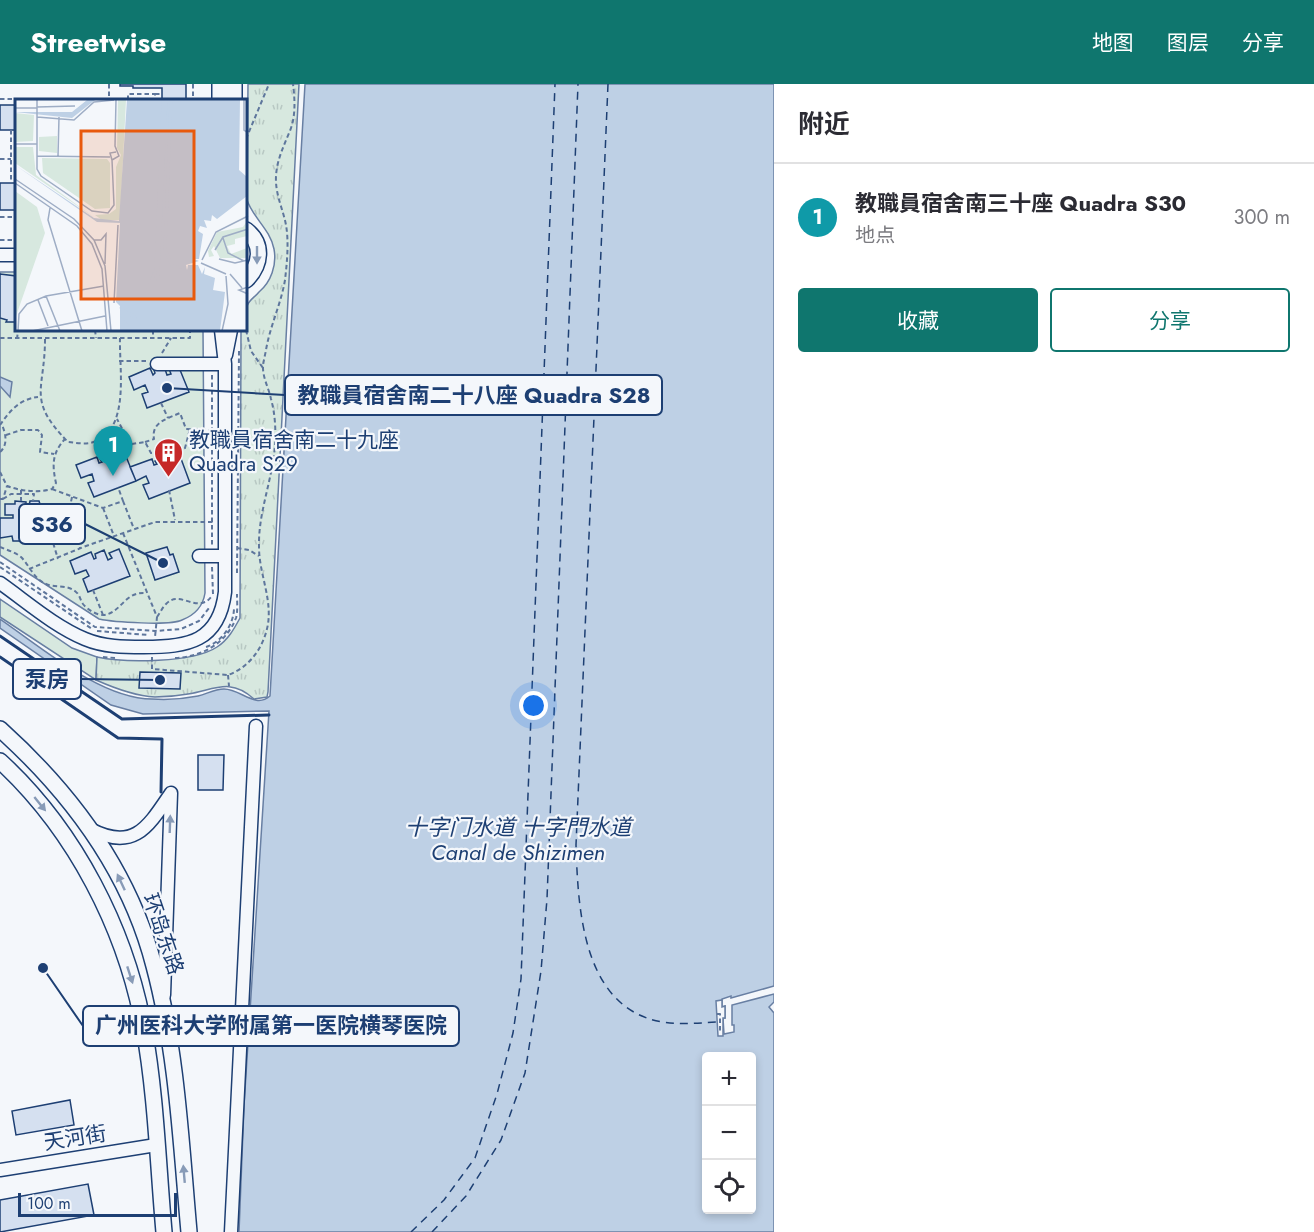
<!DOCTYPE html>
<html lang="zh">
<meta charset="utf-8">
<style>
:root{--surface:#fff;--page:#f2f2f3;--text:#2b2b33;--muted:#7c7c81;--line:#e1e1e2;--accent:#0f766e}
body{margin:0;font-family:Jost,"Noto Sans SC",sans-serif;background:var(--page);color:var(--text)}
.controls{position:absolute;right:18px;bottom:18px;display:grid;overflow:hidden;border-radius:6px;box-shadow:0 3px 9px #0003}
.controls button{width:54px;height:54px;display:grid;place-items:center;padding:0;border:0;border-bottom:2px solid var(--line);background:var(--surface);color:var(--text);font:30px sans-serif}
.scale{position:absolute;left:18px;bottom:15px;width:159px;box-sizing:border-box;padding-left:6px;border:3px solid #1d3f73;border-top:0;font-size:16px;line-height:21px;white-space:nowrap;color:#1d3f73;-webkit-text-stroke:4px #f4f7fb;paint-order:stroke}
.you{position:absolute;left:534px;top:622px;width:21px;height:21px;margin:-15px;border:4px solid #fff;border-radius:50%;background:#1a73e8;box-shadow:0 0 0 9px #1a73e833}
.badge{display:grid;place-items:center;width:39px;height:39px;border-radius:50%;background:var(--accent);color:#fff;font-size:20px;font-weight:700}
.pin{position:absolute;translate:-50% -50px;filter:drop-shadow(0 2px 3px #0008)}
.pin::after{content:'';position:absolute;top:32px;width:21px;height:18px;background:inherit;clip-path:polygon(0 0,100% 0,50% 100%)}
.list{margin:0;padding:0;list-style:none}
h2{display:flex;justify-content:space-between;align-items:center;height:78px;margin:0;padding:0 24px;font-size:26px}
h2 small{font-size:20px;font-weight:400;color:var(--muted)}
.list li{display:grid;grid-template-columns:39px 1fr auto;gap:18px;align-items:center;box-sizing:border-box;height:108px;padding:0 24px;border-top:2px solid var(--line)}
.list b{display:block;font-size:22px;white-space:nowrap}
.list p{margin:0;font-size:20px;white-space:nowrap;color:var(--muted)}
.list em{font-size:20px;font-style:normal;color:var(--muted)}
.actions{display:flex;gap:12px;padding:18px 24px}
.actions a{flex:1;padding:14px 0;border:2px solid var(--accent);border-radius:6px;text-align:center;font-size:21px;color:var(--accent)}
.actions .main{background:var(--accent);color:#fff}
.icon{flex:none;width:33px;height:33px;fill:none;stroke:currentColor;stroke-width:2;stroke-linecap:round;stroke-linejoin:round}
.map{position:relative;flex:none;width:774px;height:1148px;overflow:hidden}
header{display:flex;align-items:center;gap:36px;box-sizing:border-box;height:84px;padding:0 30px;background:var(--accent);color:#fff}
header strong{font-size:28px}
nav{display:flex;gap:33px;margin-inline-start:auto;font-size:21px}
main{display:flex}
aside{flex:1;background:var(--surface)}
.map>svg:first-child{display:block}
.green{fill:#d7e8df;stroke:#687fa3;stroke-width:1.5}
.park{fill:url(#park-tufts);stroke:#687fa3;stroke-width:1.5}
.water{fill:#bed0e5;stroke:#687fa3;stroke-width:1.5;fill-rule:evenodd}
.pier{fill:#f4f7fb;stroke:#687fa3;stroke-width:1.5}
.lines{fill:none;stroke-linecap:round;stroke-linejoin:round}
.ferry{stroke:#1d3f73;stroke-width:1.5;stroke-dasharray:8 6;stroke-linecap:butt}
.building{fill:#d5e0f0;stroke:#1d3f73;stroke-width:1.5}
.minor-casing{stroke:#1d3f73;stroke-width:15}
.major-casing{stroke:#1d3f73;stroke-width:18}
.path{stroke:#5e769c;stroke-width:2;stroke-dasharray:4.5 3;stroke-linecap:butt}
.minor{stroke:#f4f7fb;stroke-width:12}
.major{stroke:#f4f7fb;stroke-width:15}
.wall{stroke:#1d3f73;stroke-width:3}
.oneway{fill:#889bb7}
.labels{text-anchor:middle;stroke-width:4.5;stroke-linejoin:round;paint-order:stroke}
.poi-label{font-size:21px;fill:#1d3f73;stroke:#f4f7fb;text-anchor:start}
.street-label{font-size:21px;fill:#1d3f73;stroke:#f4f7fb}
.water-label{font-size:22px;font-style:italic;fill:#1d3f73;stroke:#f4f7fb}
.inset-river{fill:none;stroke:#bed0e5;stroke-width:3}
.inset-road{fill:none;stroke:#9eadc5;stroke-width:1.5}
.view{fill:#e8590c;fill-opacity:0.15;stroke:#e8590c;stroke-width:3}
.inset-edge{fill:none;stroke:#1d3f73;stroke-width:3}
.leader{fill:none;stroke:#1d3f73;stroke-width:2}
.callout-dot{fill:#1d3f73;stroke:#f4f7fb;stroke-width:2}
.callout{fill:#f4f7fb;stroke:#1d3f73;stroke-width:2}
.callout-label{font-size:22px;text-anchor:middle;font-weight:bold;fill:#1d3f73}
</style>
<header>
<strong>Streetwise</strong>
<nav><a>地图</a><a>图层</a><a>分享</a></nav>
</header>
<main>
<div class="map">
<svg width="774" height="1148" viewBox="0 0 774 1148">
<defs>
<pattern id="park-tufts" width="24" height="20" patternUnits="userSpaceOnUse" patternTransform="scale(1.5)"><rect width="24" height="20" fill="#d7e8df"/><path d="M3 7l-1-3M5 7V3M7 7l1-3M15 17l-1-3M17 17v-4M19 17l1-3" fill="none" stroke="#b8c8c3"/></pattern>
</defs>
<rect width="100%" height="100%" fill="#f4f7fb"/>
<path class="green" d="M0 188H16V246H203L205 509C203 522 195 531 182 536 170 542 113 538 99 535L0 471Z
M0 515 72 564 97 573 96 596 0 533Z"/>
<path class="park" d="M248 0H299L268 608 267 613 254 615C230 593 214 606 188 610 177 612 165 613 155 613 134 612 114 604 96 596L97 573C125 579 193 579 217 563 228 556 234 545 240 534L241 246H246C246 239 244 229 247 222 249 216 255 213 259 208 271 198 277 181 274 165 270 145 253 134 247 116Z"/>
<path class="water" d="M305 0H774V902L731 914V912L722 915V923L725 922V934H723L724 950 734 948V941H732V921L774 910V918L769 923 774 929V1148H239L244 1022 269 627 143 630 111 621 0 544V535C41 563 101 615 152 615 167 616 183 615 198 612 207 610 214 605 224 605 241 605 255 625 270 612ZM706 972H752V1126H706Z
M0 293 12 298 10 313 0 302Z"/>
<path class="pier" d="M722 916V923L725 922V934H723V952H718L716 917Z"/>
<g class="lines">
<path class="ferry" d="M608 0 576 761C578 824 582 924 662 938 681 941 699 939 717 938
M411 1148 444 1116 475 1074 497 1010 513 949 521 895 555 0
M432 1148 466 1112 501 1056 525 989 541 887 547 815 578 0"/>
</g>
<path class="building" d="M120 0H186V16H162V4H133V2H120Z
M0 21H16V46H0Z
M0 99H16V126H0Z
M0 190 16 192V238H6L7 236 0 234Z
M178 281 189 308 147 324 142 310 148 308 145 301 134 306 129 293 150 284 153 291 155 289 154 286 164 282 167 291 171 290 169 285Z
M125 370 136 397 94 413 88 399 94 397 92 390 81 394 76 381 97 373 99 379 102 378 100 375 110 371 114 380 117 379 115 373Z
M180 372 190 399 149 415 143 401 149 399 146 392 136 397 130 383 152 375 154 381 157 380 155 377 165 373 169 382 172 381 170 375Z
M15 417 26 418V427H28L30 417H39L40 420H48L47 431H39V434L51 435V438H58V451L56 452H39L37 457H30L28 449H24L23 457H13L12 452 0 454V434H13V431H5V420H15Z
M167 463 170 471 173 470 179 488 155 496 146 469Z
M119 465 130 492 88 508 83 495 89 492 86 486 75 490 70 477 91 468 94 475 96 474 95 470 104 466 108 476 112 474 109 469Z
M140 588 181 589 180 605 139 604Z
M198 671H224L223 706H198Z
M70 1016 74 1041 16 1051 12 1027Z
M88 1100 94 1131 0 1148V1116Z"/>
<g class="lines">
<defs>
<path id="minor" d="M0 171H16
M226 271 231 246
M157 280H225
M199 472H225
M0 499C27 518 54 542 85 555 104 563 124 563 144 563 188 563 219 558 225 508V280L221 246
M90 745C134 768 148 743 171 709L164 911
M0 1086 156 1061
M231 1148 256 642"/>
<path id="major" d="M220 16V0
M234 16V0
M246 146C264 160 261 181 246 196
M0 645C71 709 130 788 154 882 177 968 181 1059 189 1148
M0 677C75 746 126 845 144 945 156 1011 158 1081 164 1148"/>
</defs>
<use href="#minor" class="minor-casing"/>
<use href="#major" class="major-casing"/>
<path class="path" d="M109 0V15
M193 0V16
M155 10H162
M0 15 128 16
M128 16V10H155V16
M11 46V99
M246 55 269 0
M0 75H11
M0 133H16
M0 156H16
M95 246 96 254
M153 246V254
M246 246 251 267 263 284
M0 254H190V246
M17 255 18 246
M45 255C45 307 26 315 68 358 77 359 88 361 96 357 130 343 119 284 120 254
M162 269 171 254
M119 277H146
M212 291V462
M161 319 168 334
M0 341C9 328 19 315 38 313
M6 351 21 346H38L42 351 40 368 54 370
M127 354 132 360 145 358 151 369H172L185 364 190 345
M145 358 154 355C151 338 167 335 180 329L186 345 212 346
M0 368C8 361 6 350 2 341
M100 375 97 366 127 354 117 335
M0 388 7 402C21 407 37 409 52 405L56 399C52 381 52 369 65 355
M52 405 103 424 123 417 118 403
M21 406V410H34L33 417
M169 406 175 436
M72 413 68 432 80 464
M0 415H3L7 402
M3 415 11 410H21V417
M123 417 134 445
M103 424 114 452
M123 449 157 533 155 553
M51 452 58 475
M0 463C7 466 15 468 21 473 30 482 33 494 46 500 55 504 67 500 76 508 80 511 80 516 83 520 87 525 96 531 103 531 121 530 124 507 146 509
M237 464 249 466 259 472
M0 478 95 543 155 547 181 545 199 537 209 524
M0 483 92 545
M212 483 213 510
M29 485 86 462 155 438H213
M237 489 239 267
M93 506 103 531
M157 533C160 529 162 524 166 520 178 507 192 524 205 518 208 517 210 514 213 511
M97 547 148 551
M206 563C222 558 234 540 234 524
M103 573 115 574
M152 573V585L228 591C250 583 264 563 268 540 272 514 259 489 259 463 258 428 273 395 275 360 276 346 275 329 271 315 269 305 263 294 263 284 263 278 265 272 266 266 270 242 281 220 285 196 287 179 289 158 286 141 283 125 275 110 276 92 277 76 283 64 289 49 296 34 295 16 293 0
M175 574C201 573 226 560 236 534 238 527 237 517 237 510
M228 591 229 602
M717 930H720V947"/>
<use href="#minor" class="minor"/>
<use href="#major" class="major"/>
<path class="wall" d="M0 552 122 635 269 631
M0 573 118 654 162 655 161 708"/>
</g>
<defs><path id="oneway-solid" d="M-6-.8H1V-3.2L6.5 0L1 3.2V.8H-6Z" transform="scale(1.5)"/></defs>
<g class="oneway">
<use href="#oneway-solid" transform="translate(257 171) rotate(90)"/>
<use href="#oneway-solid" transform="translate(40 720) rotate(51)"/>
<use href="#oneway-solid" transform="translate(170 740) rotate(-88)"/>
<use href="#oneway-solid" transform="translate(121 798) rotate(-115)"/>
<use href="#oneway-solid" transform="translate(130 891) rotate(72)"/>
<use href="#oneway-solid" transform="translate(184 1090) rotate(-95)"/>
</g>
<defs>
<symbol id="building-pin" viewBox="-11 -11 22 30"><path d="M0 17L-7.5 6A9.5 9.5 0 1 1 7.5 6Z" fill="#c62828" stroke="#f4f7fb"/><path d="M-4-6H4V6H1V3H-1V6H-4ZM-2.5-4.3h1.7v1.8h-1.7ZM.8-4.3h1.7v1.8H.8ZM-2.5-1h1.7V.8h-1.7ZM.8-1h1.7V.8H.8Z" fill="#fff"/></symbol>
</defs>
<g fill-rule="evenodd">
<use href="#building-pin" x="152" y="352" width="33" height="45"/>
</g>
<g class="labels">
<g class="poi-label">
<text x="189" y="363">教職員宿舍南二十九座<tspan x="189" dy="24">Quadra S29</tspan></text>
</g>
<g class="street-label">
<text transform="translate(163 850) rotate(71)" y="7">环岛东路</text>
<text transform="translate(75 1054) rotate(-9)" y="7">天河街</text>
</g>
<g class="water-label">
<text x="518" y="751">十字门水道 十字門水道<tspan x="518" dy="25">Canal de Shizimen</tspan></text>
</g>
</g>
<g transform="translate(15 15)">
<rect width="232" height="232" fill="#f4f7fb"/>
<path d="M0 14 19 16 18 42 0 43ZM42 37V54L24 52V38ZM0 48H18L21 76 80 119 0 64ZM27 59 92 60 95 64V109L80 110 28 74Z" fill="#d7e8df"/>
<path d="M232 122V137L220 140V145L212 147 216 155 232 149V159H205L199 147 196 151 199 157 194 158 193 152 202 133 228 128Z" fill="#d7e8df"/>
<path d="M103 1H111L105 121H87L80 116 94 115 101 110V68L106 56 102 49ZM0 92 22 108 30 134 0 220Z" fill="#d7e8df"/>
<path d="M72 1H80L57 19 0 13H57ZM112 1H225L224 71 232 78V97L202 120 197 116 196 122 189 121 192 129 185 127 183 132 188 135 184 160H179L184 162 171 166 172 171 173 166H183L187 175 190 168 189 175 200 179 198 191 210 193 205 232H105V207L101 203 105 124 82 123 0 66 79 119 104 122Z" fill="#bed0e5"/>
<path class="inset-river" d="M156 1 150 150 157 167 171 169M109 209 131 195 141 170 148 1M105 210 128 201 143 176 151 1M106 211 118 216 127 232M106 213 119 221 124 232M109 213 125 231M106 214 122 228M106 216 120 229"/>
<path class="inset-road" d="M22 1V70L26 77 77 112 93 114 99 106 97 61M229 1V31L233 34M22 8 60 7M0 9H22M22 18 59 21 79 3 99 1M0 45H22M101 53 95 54 97 61 104 57 100 47 101 1M22 57 95 58M43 57 44 18M0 80 59 120 79 141 90 167 96 232M0 84 62 127 77 145 87 170 92 232M35 109 33 121 67 232M208 139 213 154 229 162M79 141H86L91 135 90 165M200 151 208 138 233 130M204 160 220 164 233 161M187 161 201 133 233 117M186 164 211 175M215 175 227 189M233 188 224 191 233 195M31 197 45 232M23 201 33 227M99 204 103 126M3 232 4 215 12 205 31 197 89 187M17 232 90 217M207 232 213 205 211 177"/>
<path class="view" d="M66 32H179V200H66Z"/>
<rect width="232" height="232" class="inset-edge"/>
</g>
<path class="leader" d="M167 304L285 311M163 479L85 440M160 596L81 595M43 884L83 942"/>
<g class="callout-dot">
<circle cx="167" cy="304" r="6"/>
<circle cx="163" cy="479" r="6"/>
<circle cx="160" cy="596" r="6"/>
<circle cx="43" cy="884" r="6"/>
</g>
<g class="callout">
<rect x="285" y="291" width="377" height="40" rx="6"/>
<rect x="19" y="420" width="66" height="40" rx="6"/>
<rect x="13" y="575" width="68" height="40" rx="6"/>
<rect x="83" y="922" width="376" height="40" rx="6"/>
</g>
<g class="callout-label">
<text x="474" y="319">教職員宿舍南二十八座 Quadra S28</text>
<text x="52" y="448">S36</text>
<text x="47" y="603">泵房</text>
<text x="271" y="949">广州医科大学附属第一医院横琴医院</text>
</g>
</svg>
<div class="controls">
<button>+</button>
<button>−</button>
<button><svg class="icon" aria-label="locate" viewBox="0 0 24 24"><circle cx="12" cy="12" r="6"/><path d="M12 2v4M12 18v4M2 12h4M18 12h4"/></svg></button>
</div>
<div class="scale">100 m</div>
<div class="you"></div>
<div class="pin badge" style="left:113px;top:392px;background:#0f9aa8">1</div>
</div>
<aside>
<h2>附近<small></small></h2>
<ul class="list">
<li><span class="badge" style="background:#0f9aa8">1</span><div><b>教職員宿舍南三十座 Quadra S30</b><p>地点</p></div><em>300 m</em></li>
</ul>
<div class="actions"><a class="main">收藏</a><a>分享</a></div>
</aside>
</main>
